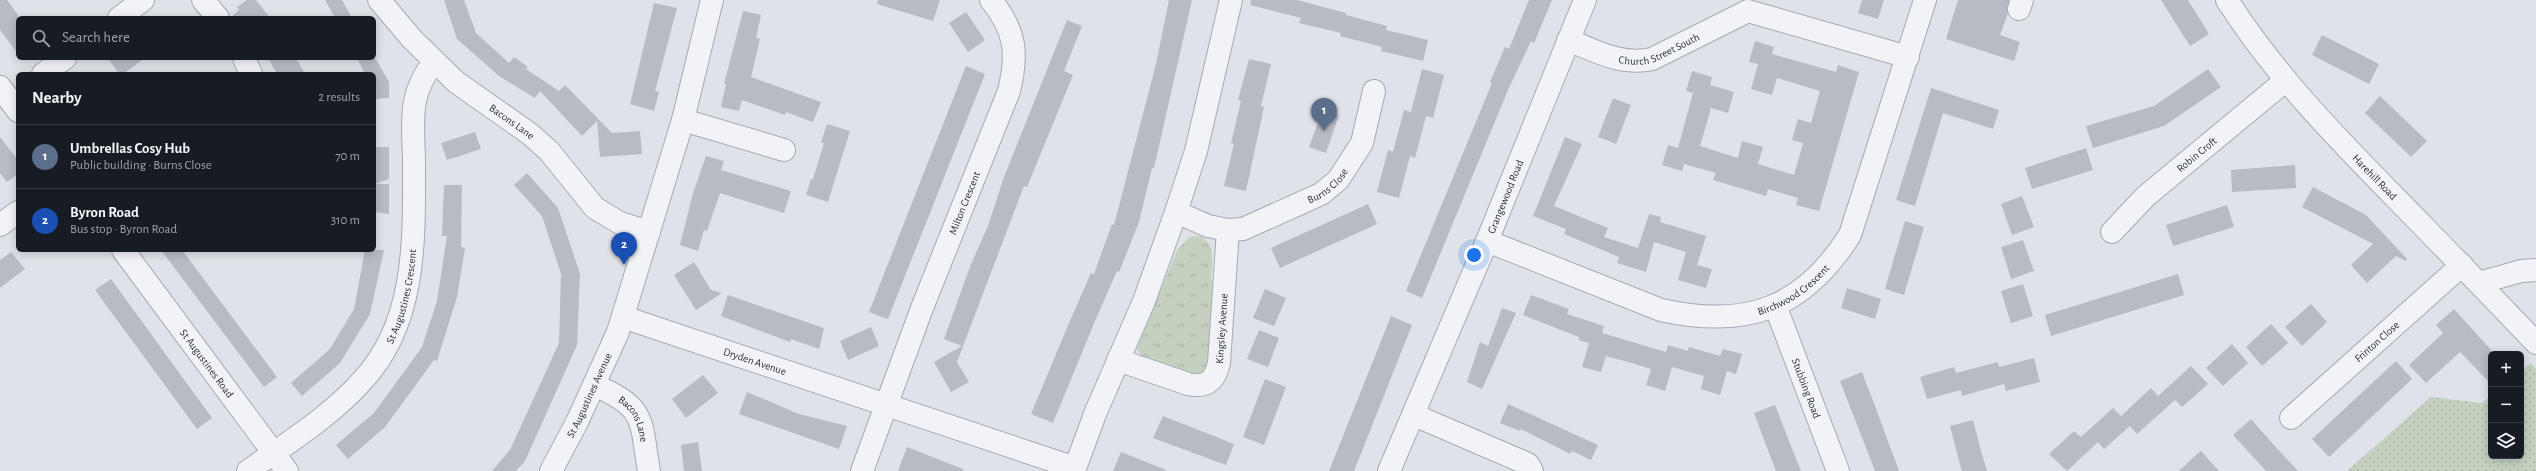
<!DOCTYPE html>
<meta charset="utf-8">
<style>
:root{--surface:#171b24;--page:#242831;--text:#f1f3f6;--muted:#9ea1a6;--line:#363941;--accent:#c74a56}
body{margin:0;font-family:"Alegreya Sans",sans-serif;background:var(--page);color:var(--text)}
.controls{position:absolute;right:12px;bottom:12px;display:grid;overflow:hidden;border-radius:6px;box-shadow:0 2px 10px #0003}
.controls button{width:36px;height:36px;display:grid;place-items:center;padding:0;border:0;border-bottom:1px solid var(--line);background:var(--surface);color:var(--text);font:20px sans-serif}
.you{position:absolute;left:1474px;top:255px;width:14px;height:14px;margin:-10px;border:3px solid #fff;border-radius:50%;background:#1a73e8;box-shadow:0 0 0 6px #1a73e833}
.badge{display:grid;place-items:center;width:26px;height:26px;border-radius:50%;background:var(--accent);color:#fff;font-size:13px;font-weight:700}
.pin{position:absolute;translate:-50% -33px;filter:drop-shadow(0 1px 2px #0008)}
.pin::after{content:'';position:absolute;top:21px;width:14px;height:12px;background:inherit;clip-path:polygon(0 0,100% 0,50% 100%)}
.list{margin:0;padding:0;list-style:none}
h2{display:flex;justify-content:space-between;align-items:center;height:52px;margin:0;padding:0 16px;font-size:17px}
h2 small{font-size:13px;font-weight:400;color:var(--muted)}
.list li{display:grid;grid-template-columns:26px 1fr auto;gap:12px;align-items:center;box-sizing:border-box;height:64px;padding:0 16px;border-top:1px solid var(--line)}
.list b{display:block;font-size:15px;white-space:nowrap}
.list p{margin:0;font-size:13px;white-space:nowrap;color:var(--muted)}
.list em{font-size:13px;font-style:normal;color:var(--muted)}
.icon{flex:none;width:22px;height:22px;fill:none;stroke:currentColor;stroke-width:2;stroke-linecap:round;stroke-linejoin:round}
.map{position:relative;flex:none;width:2536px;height:471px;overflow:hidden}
.search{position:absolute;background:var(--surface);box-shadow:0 2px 10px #0003;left:16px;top:16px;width:360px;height:44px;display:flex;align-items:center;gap:10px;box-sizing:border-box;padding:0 14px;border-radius:6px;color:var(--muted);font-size:15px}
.panel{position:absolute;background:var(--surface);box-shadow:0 2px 10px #0003;left:16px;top:72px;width:360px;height:180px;border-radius:6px}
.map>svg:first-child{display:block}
.grass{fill:url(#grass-tufts)}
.park{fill:url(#park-dots)}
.building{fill:#b7bbc4}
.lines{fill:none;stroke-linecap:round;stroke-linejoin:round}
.minor-casing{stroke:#a5a9b2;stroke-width:24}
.minor{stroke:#f2f3f6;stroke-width:22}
.labels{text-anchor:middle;stroke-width:3;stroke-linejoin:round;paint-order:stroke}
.street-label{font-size:11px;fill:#292f3e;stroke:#eff1f5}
</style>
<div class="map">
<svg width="2536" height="471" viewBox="0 0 2536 471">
<defs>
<pattern id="grass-tufts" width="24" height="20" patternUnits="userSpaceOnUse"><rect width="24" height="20" fill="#c4d1c1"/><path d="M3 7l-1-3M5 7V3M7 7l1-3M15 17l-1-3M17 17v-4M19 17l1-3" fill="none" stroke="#a8b4a7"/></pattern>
<pattern id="park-dots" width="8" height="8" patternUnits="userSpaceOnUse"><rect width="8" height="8" fill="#c4d1c1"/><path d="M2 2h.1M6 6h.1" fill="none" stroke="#a8b4a7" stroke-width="1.8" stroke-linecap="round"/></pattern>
</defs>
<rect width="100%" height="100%" fill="#dfe2e8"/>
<path class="grass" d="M1199 236C1217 243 1212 263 1211 280L1218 282 1212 365 1199 377C1183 372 1141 366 1137 348L1177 250 1190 237Z"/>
<path class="park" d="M2531 363 2536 369V471H2347L2431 397 2482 403 2491 396V456H2521V371Z"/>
<path class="building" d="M0 0H7L18 15V54L0 30Z
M247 0H256L270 18H230L239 10 237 7Z
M325 0H342L352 18H335Z
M444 0H464L476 33 509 63 514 57 528 67 526 69 559 91 565 85 612 133 640 131 642 154 600 157 597 121 582 136 540 91 535 98 499 76 457 39Z
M878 0H940L933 21 877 4Z
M1169 0H1192L1154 168H1152L1139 222 1119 272 1117 271 1095 321 1053 423 1031 414 1069 323 1091 273 1094 274 1112 224 1114 225 1156 64Z
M1251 0H1297L1346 13V15L1387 26 1386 30 1428 40 1423 61 1381 51 1382 47 1340 36 1341 33 1299 23 1301 18 1250 5Z
M1529 0H1552L1534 43 1531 41 1508 90 1422 298 1406 291 1492 83 1490 82 1505 47 1509 49Z
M1862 0H1884L1878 19 1858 13Z
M1958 0H2009L2008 13 2000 35 2020 42 2014 61 1946 39Z
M2161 0H2188L2209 34 2190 46Z
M654 3 677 8 655 91 659 92 654 111 630 104Z
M743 11 761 15 756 38 760 39 751 77 821 102 813 122 786 112 785 115 742 100 739 111 721 107 726 84H724Z
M966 12 985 40 968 52 949 23Z
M1067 20 1082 26 1064 71 1073 75 1027 187 1024 186 957 362 969 382 951 392 934 362 962 346 944 339 971 264 988 226 1004 177Z
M2322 35 2379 64 2369 84 2312 55Z
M1755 41 1774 47 1772 54 1836 72 1838 65 1859 72 1819 211 1796 205 1798 198 1768 189 1766 196 1713 180 1716 173 1684 164 1682 171 1662 165 1668 145 1678 148 1693 93 1686 91 1692 71 1712 77 1710 85 1734 92 1728 113 1711 108 1700 146 1738 158 1742 141 1763 147 1758 164 1794 175 1803 143 1792 140 1798 119 1811 123 1820 91 1777 78 1772 95 1751 89 1758 64 1749 62Z
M374 56 389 82V98L374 99V74H365L357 58Z
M108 58H145L123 74H119Z
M268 58H296L305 74H277Z
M1249 59 1271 64 1261 106 1264 107 1246 191 1224 186 1234 144 1231 143 1241 101 1238 100Z
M966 66 985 74 888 319 869 312Z
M1422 69 1444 75 1433 118 1426 116 1415 158 1410 156 1399 198 1377 192 1388 150 1393 152 1404 110 1411 112Z
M2208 69 2221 87 2164 126 2093 148 2086 126 2154 106Z
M1931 88 1999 110 1993 129 1943 113 1915 206 1896 200Z
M2380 96 2427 141 2411 157 2365 113Z
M1613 98 1631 105 1616 144 1598 137Z
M1323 109 1339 115 1326 153 1309 147Z
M827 124 850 131 828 202 806 195 811 179H813L824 143H821Z
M475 132 481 149 447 160 441 143Z
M0 137 18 160V174L7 182 0 173Z
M1565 137 1582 144 1554 206 1608 228 1604 237 1638 248 1649 214 1661 217 1660 222 1706 236 1697 265 1712 269 1706 288 1678 280 1686 252 1654 242 1646 272 1617 263 1619 257 1564 234 1566 229 1533 216Z
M374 147H389V179L375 184H389V214L374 212Z
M2086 148 2093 170 2032 189 2025 168Z
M706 156 724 161 721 170 791 191 784 213 720 193 707 231 704 230 698 251 680 245 693 193Z
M2295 165 2296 188 2232 192 2231 170Z
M527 173 558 208 580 274 577 345 525 461 516 471H492L510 450 559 343 561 274 542 216 514 185Z
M444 185H462L461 247 465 248 457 297 437 361 434 360 385 427 348 459 336 445 374 413 422 347 437 301 447 236H442Z
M2313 187 2366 215 2407 259 2406 261 2396 256 2367 283 2351 265 2373 244 2302 207Z
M2022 196 2034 227 2012 235 2001 204Z
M1368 204 1377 224 1280 268 1271 248Z
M2227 205 2234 227 2173 246 2166 225Z
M1905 221 1924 227 1904 295 1885 289Z
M2023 240 2034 271 2011 279 2001 247Z
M161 250H182L277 377 264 387Z
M365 250H384L370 314 340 363 302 396 291 383 330 349 354 309Z
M11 252 25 269 0 288V260Z
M694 262 711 290 722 293 696 310 674 275Z
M2178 274 2184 295 2051 336 2045 315Z
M111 279 212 418 197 429 95 290Z
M2023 284 2033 316 2011 323 2001 291Z
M1847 288 1881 299 1875 319 1841 308Z
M1265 289 1286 298 1274 326 1253 318Z
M728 295 824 328 819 349 791 339 790 342 721 316Z
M1531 295 1569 309 1567 314 1604 326 1602 333 1666 352 1668 345 1688 351 1689 347 1720 356 1723 349 1742 354 1736 374 1727 371 1720 395 1701 389 1704 376 1672 367 1665 391 1646 385 1651 369 1628 362 1606 356 1601 372 1582 367 1589 343 1579 340V337L1523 315Z
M2311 304 2327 322 2302 346 2285 327Z
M1502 308 1516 313 1482 389 1467 382 1480 342 1488 346Z
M2454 309 2491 350V384L2460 352 2426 383 2409 365 2443 333 2436 325Z
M1391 316 1412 325 1368 436 1354 471H1329Z
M2271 324 2288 343 2262 366 2246 347Z
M871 327 879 346 848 360 840 341Z
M1259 330 1279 338 1268 367 1247 359Z
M2232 344 2248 363 2223 386 2206 368Z
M2034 358 2040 382 2006 391 2004 384 1962 396 1961 390 1927 399 1920 377 1954 367 1956 373 1998 362 1999 367Z
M2396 361 2412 379 2329 457 2312 439Z
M2191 366 2208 384 2182 407 2175 400 2137 434 2130 426 2104 449 2098 442 2067 471 2049 454 2074 431 2081 437 2113 408 2121 416 2151 388 2158 396Z
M1862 372 1875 406 1899 471H1875L1840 381Z
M703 375 718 393 686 418 672 399Z
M1265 379 1286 387 1264 445 1243 437Z
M747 392 799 414 847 426 839 449 739 414Z
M1508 404 1598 445 1591 460 1572 451 1570 454 1521 429 1520 431 1500 423Z
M1775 405 1793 451 1801 471H1776L1769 453 1754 413Z
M1163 416 1234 444 1226 465 1153 438Z
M2251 419 2273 444 2298 471H2266L2233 435Z
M1973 420 1981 451 1987 471H1962L1958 457 1950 426Z
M698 442 702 471H684L681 445Z
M907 447 963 469V471H898Z
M2201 451 2219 471H2179L2195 456Z
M1121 452 1166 470 1165 471H1113Z"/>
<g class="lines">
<defs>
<g id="minor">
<path d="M203 0 218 18"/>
<path id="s1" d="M379 0 412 39 456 82 530 134 549 151 595 208 620 223 649 232"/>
<path id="s2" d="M2227 0C2282 86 2354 155 2425 228 2462 266 2499 304 2536 343"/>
<path d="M2019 9 2022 0"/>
<path d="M119 18 143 0"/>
<path id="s3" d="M1568 40C1596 51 1621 66 1652 59L1748 11 1908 57"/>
<path d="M244 58 251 74"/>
<path d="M43 74 65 58"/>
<path d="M0 87 18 111"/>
<path d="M683 120 784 150"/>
<path id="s4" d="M1176 212 1208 226 1228 230 1243 229 1321 194 1338 180 1362 143 1374 91"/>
<path d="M0 225 18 212"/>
<path id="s5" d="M2112 232 2146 196 2285 81"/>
<path id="s6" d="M1487 241 1661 310C1746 329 1803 309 1850 235L1925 0"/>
<path id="s7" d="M123 250 287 471"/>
<path d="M2479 283 2521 271 2536 270"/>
<path id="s8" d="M1775 305 1838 471"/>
<path id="s9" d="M623 317 1075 468"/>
<path id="s10" d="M1118 360 1188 384C1207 388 1215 381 1219 363L1228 230"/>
<path id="s11" d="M594 385C647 408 640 419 649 471"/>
<path d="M1414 415 1528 464 1532 471"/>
<path id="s12" d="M2291 418 2462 265"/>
<path id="s13" d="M248 471C287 443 330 417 362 381 418 322 414 235 414 160 413 121 408 94 434 62"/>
<path id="s14" d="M551 471 577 422 618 332 683 120 712 0"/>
<path id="s15" d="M862 471 922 308 1009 91C1018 54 1016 31 991 0"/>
<path d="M1074 471 1095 414 1144 301 1176 212 1196 151 1231 0"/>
<path id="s16" d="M1389 471 1487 241 1585 0"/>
</g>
</defs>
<use href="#minor" class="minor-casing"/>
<use href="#minor" class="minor"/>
</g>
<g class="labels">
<g class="street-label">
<text dy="4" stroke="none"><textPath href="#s3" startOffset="97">Church Street South</textPath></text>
<text dy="4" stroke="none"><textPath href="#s1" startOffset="181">Bacons Lane</textPath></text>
<text dy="4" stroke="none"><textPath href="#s5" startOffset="115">Robin Croft</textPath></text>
<text dy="4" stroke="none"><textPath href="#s2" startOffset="231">Harehill Road</textPath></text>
<text dy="4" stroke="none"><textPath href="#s4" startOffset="166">Burns Close</textPath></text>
<text dy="4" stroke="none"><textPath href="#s16" startOffset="298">Grangewood Road</textPath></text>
<text dy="4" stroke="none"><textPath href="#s15" startOffset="287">Milton Crescent</textPath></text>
<text dy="4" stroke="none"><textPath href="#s6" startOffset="327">Birchwood Crescent</textPath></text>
<text dy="4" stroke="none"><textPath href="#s13" startOffset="241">St Augustines Crescent</textPath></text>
<text dy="4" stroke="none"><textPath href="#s10" startOffset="152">Kingsley Avenue</textPath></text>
<text dy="4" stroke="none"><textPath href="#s12" startOffset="115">Frinton Close</textPath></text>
<text dy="4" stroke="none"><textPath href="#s9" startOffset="139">Dryden Avenue</textPath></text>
<text dy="4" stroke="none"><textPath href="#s7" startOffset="141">St Augustines Road</textPath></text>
<text dy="4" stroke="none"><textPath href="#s8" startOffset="89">Stubbing Road</textPath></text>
<text dy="4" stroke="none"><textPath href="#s14" startOffset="85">St Augustines Avenue</textPath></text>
<text dy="4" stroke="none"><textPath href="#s11" startOffset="55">Bacons Lane</textPath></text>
</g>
</g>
</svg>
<div class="controls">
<button>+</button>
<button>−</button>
<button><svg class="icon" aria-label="layers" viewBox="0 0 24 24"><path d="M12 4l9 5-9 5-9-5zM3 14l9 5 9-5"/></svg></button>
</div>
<div class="you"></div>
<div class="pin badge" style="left:1324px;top:131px;background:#5c6f8a">1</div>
<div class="pin badge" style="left:624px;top:265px;background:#1a4fb4">2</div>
<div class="search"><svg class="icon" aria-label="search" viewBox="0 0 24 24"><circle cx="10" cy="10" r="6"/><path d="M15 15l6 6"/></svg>Search here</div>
<section class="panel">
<h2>Nearby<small>2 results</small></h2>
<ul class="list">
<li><span class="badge" style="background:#5c6f8a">1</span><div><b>Umbrellas Cosy Hub</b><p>Public building · Burns Close</p></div><em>70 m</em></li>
<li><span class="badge" style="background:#1a4fb4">2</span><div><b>Byron Road</b><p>Bus stop · Byron Road</p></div><em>310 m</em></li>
</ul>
</section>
</div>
